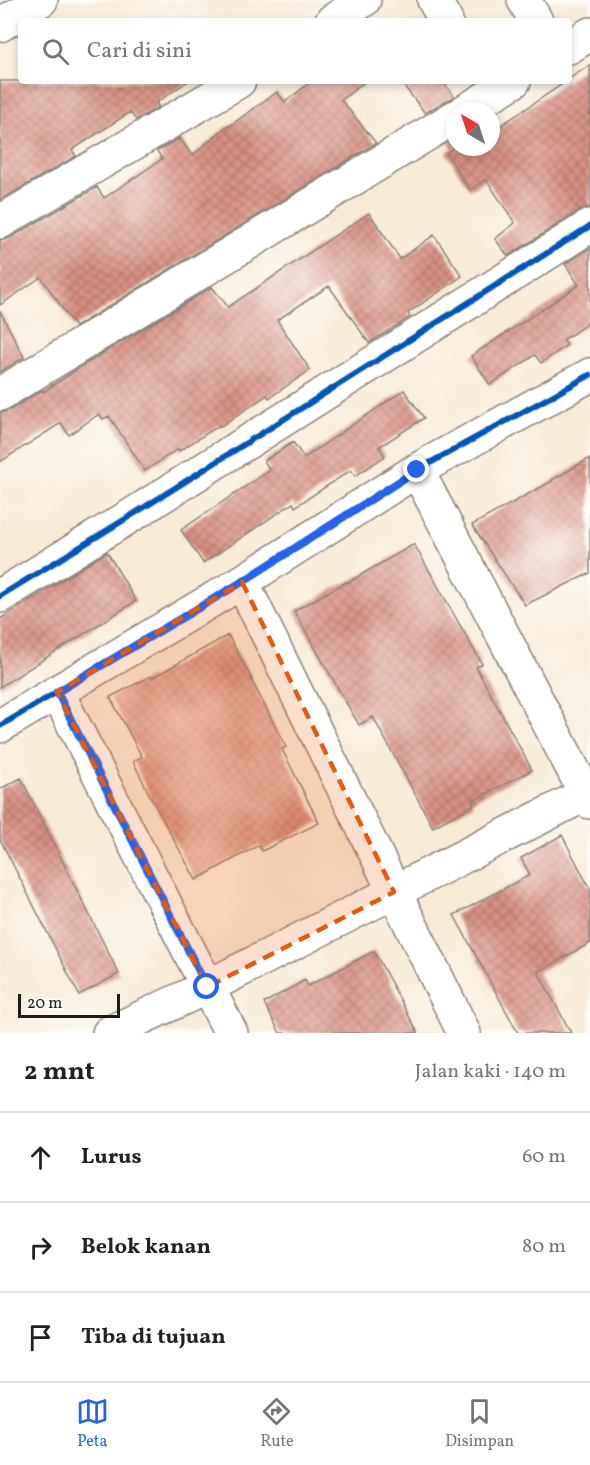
<!DOCTYPE html>
<html lang="id">
<meta charset="utf-8">
<style>
:root{--surface:#fff;--page:#f2f2f2;--text:#202124;--muted:#757577;--line:#e0e0e0;--accent:#2563eb}
body{margin:0;font-family:Vollkorn,serif;background:var(--page);color:var(--text)}
.compass{position:absolute;left:446px;top:102px;width:54px;height:54px;border-radius:50%;background:var(--surface);box-shadow:0 3px 9px #0003;rotate:321deg}
.scale{position:absolute;left:18px;bottom:15px;width:102px;box-sizing:border-box;padding-left:6px;border:3px solid #1c1c1c;border-top:0;font-size:16px;line-height:21px;white-space:nowrap;color:#1c1c1c;-webkit-text-stroke:4px #fdfcf7;paint-order:stroke}
.stop{position:absolute;width:18px;height:18px;margin:-14px;border:4px solid #2563eb;border-radius:50%;background:#fff}
.stop.end{background:#2563eb;border-color:#fff;box-shadow:0 2px 6px #0008}
.list{margin:0;padding:0;list-style:none}
h2{display:flex;justify-content:space-between;align-items:center;height:78px;margin:0;padding:0 24px;font-size:26px}
h2 small{font-size:20px;font-weight:400;color:var(--muted)}
.list li{display:grid;grid-template-columns:39px 1fr auto;gap:18px;align-items:center;box-sizing:border-box;height:90px;padding:0 24px;border-top:2px solid var(--line)}
.list b{display:block;font-size:22px;white-space:nowrap}
.list em{font-size:20px;font-style:normal;color:var(--muted)}
.icon{flex:none;width:33px;height:33px;fill:none;stroke:currentColor;stroke-width:2;stroke-linecap:round;stroke-linejoin:round}
.map{position:relative;flex:none;width:590px;height:1033px;overflow:hidden}
.search{position:absolute;background:var(--surface);box-shadow:0 3px 9px #0003;left:18px;right:18px;top:18px;height:66px;display:flex;align-items:center;gap:15px;box-sizing:border-box;padding:0 21px;border-radius:6px;color:var(--muted);font-size:22px}
.sheet{height:348px;background:var(--surface)}
nav{display:flex;justify-content:space-around;align-items:center;box-sizing:border-box;height:84px;border-top:2px solid var(--line);background:var(--surface);font-size:16px;color:var(--muted)}
nav a{display:grid;justify-items:center;gap:3px}
nav .on{color:var(--accent)}
.map>svg:first-child{display:block}
.building{fill:url(#building-cross-hatch)}
.lines{fill:none;stroke-linecap:round;stroke-linejoin:round}
.minor-casing{stroke:#8a837a;stroke-width:36}
.minor{stroke:#fff;stroke-width:33}
.cycleway-casing{stroke:#fdfcf7;stroke-width:10}
.cycleway{stroke:#0057b8;stroke-width:6}
.route{stroke:#2563eb;stroke-width:8}
.marked{fill:#e8590c;fill-opacity:0.2;stroke:#e8590c;stroke-width:4.5;stroke-dasharray:12 8;stroke-linejoin:round}
</style>
<div class="map">
<svg width="590" height="1033" viewBox="0 0 590 1033">
<defs>
<pattern id="building-cross-hatch" width="8" height="8" patternUnits="userSpaceOnUse" patternTransform="scale(1.5)"><rect width="8" height="8" fill="#da9185"/><path d="M0 0l8 8M0 8l8-8" fill="none" stroke="#b0766c"/></pattern>
</defs>
<rect width="100%" height="100%" fill="#fdfcf7"/>
<filter id="ink" filterUnits="userSpaceOnUse"><feTurbulence type="fractalNoise" baseFrequency=".0167" numOctaves="2"/><feDisplacementMap in="SourceGraphic" scale="12" xChannelSelector="R" yChannelSelector="G"/><feConvolveMatrix kernelMatrix="1 2 1 2 8 2 1 2 1" color-interpolation-filters="sRGB"/></filter>
<filter id="wash" filterUnits="userSpaceOnUse"><feTurbulence type="fractalNoise" baseFrequency=".008" numOctaves="4" result="noise"/><feDisplacementMap in="SourceGraphic" scale="24" xChannelSelector="R" yChannelSelector="G"/><feGaussianBlur stdDeviation="1.35" result="paint"/><feColorMatrix in="noise" values="0 0 0 0 0 0 0 0 0 0 0 0 0 0 0 0 0 1.4 0 .05"/><feComposite in="paint" operator="in"/></filter>
<g filter="url(#wash)">
<rect width="100%" height="100%" fill="#f7ead7"/>
<g id="blocks">
<path class="building" d="M590 65V207L580 210 508 256 495 239 515 223 486 179 470 190 446 153 453 148 449 143 455 139V147H491V132L567 81H569V79Z
M0 81H188L156 103 159 107 136 120 130 112 72 150 76 156 0 200Z
M312 81H366L341 100 376 143 75 327 41 277 0 305V241L10 238 97 187 104 198 162 159 157 151 180 138 192 156 227 126 228 127 277 92 285 102Z
M400 81H442L454 96 451 99 445 101 425 113Z
M369 213 400 259 434 235 462 276 408 313 410 317 369 343 329 286 277 320 310 370 269 398 267 395 221 426 220 425 179 451 178 449 145 471 109 416 103 419 99 414 69 435 61 423 0 462V413L10 410 42 390 43 392 87 363 212 287 228 307Z
M590 248V322L563 340 567 345 541 363 535 355 490 385 471 356 579 285 565 264Z
M0 311 24 357 0 372Z
M404 390 424 418 379 447 385 456 355 476 351 470 295 507 293 503 203 563 181 530 270 470 264 461 293 442 304 458Z
M590 458V573L525 605 472 525 552 481V480Z
M414 544 482 664 476 667 532 770 472 801 474 805 433 827 373 717 359 725 294 611 346 582 347 583Z
M107 552 136 601 0 687V619Z
M228 635 252 679H251L286 747 282 749 319 823 262 851 259 845 196 880 152 800 133 761 142 757 110 697 151 676 152 678Z
M21 778 119 974 79 995 0 839V789Z
M562 835 590 889V943L538 972 571 1033H518L454 915 530 875 521 858Z
M374 951 418 1033H280L264 1003 305 980 308 986Z"/>
</g>
</g>
<g filter="url(#ink)">
<use href="#blocks" fill-opacity="0" stroke="#8a837a" stroke-width="1.5"/>
<g class="lines">
<defs>
<path id="minor" d="M434 0 446 21
M524 0 536 21
M332 21 364 0
M0 25 41 0
M569 47 590 34
M465 111 514 81
M0 222 239 81
M0 394 455 117
M417 470 590 802
M242 582 464 1033
M0 596 132 515 590 226
M57 692 231 1033
M0 726 242 582 417 470 590 375
M109 1033 207 987 590 792"/>
</defs>
<use href="#minor" class="minor-casing"/>
<use href="#minor" class="minor"/>
<defs>
<path id="cycleway" d="M0 596 132 515 590 226
M0 726 242 582 417 470 590 375"/>
</defs>
<use href="#cycleway" class="cycleway-casing"/>
<use href="#cycleway" class="cycleway"/>
</g>
</g>
<g class="lines" filter="url(#ink)">
<path class="route" d="M207 987 57 692 242 582 417 470"/>
</g>
<path class="marked" d="M242 582 394 892 207 987 57 692Z"/>
</svg>
<svg class="compass" viewBox="-18 -18 36 36"><path d="M0-13l5 13h-10z" fill="#e53935"/><path d="M0 13l5-13h-10z" fill="#757577"/></svg>
<div class="scale">20 m</div>
<div class="stop" style="left:207px;top:987px"></div>
<div class="stop end" style="left:417px;top:470px"></div>
<div class="search"><svg class="icon" aria-label="search" viewBox="0 0 24 24"><circle cx="10" cy="10" r="6"/><path d="M15 15l6 6"/></svg>Cari di sini</div>
</div>
<section class="sheet">
<h2>2 mnt<small>Jalan kaki · 140 m</small></h2>
<ul class="list">
<li><svg class="icon" aria-label="ahead" viewBox="0 0 24 24"><path d="M12 20V5M6 11l6-6 6 6"/></svg><div><b>Lurus</b></div><em>60 m</em></li>
<li><svg class="icon" aria-label="right" viewBox="0 0 24 24"><path d="M7 20v-9h11M14 6l5 5-5 5"/></svg><div><b>Belok kanan</b></div><em>80 m</em></li>
<li><svg class="icon" aria-label="arrive" viewBox="0 0 24 24"><path d="M6 21V4h12l-3 4 3 4H6"/></svg><div><b>Tiba di tujuan</b></div></li>
</ul>
</section>
<nav>
<a class="on"><svg class="icon" aria-label="map" viewBox="0 0 24 24"><path d="M3 6l6-2 6 2 6-2v14l-6 2-6-2-6 2zM9 4v14M15 6v14"/></svg>Peta</a>
<a><svg class="icon" aria-label="directions" viewBox="0 0 24 24"><path d="M12 3l9 9-9 9-9-9zM9 14v-3h6M13 9l2 2-2 2"/></svg>Rute</a>
<a><svg class="icon" aria-label="saved" viewBox="0 0 24 24"><path d="M7 4h10v16l-5-4-5 4z"/></svg>Disimpan</a>
</nav>
